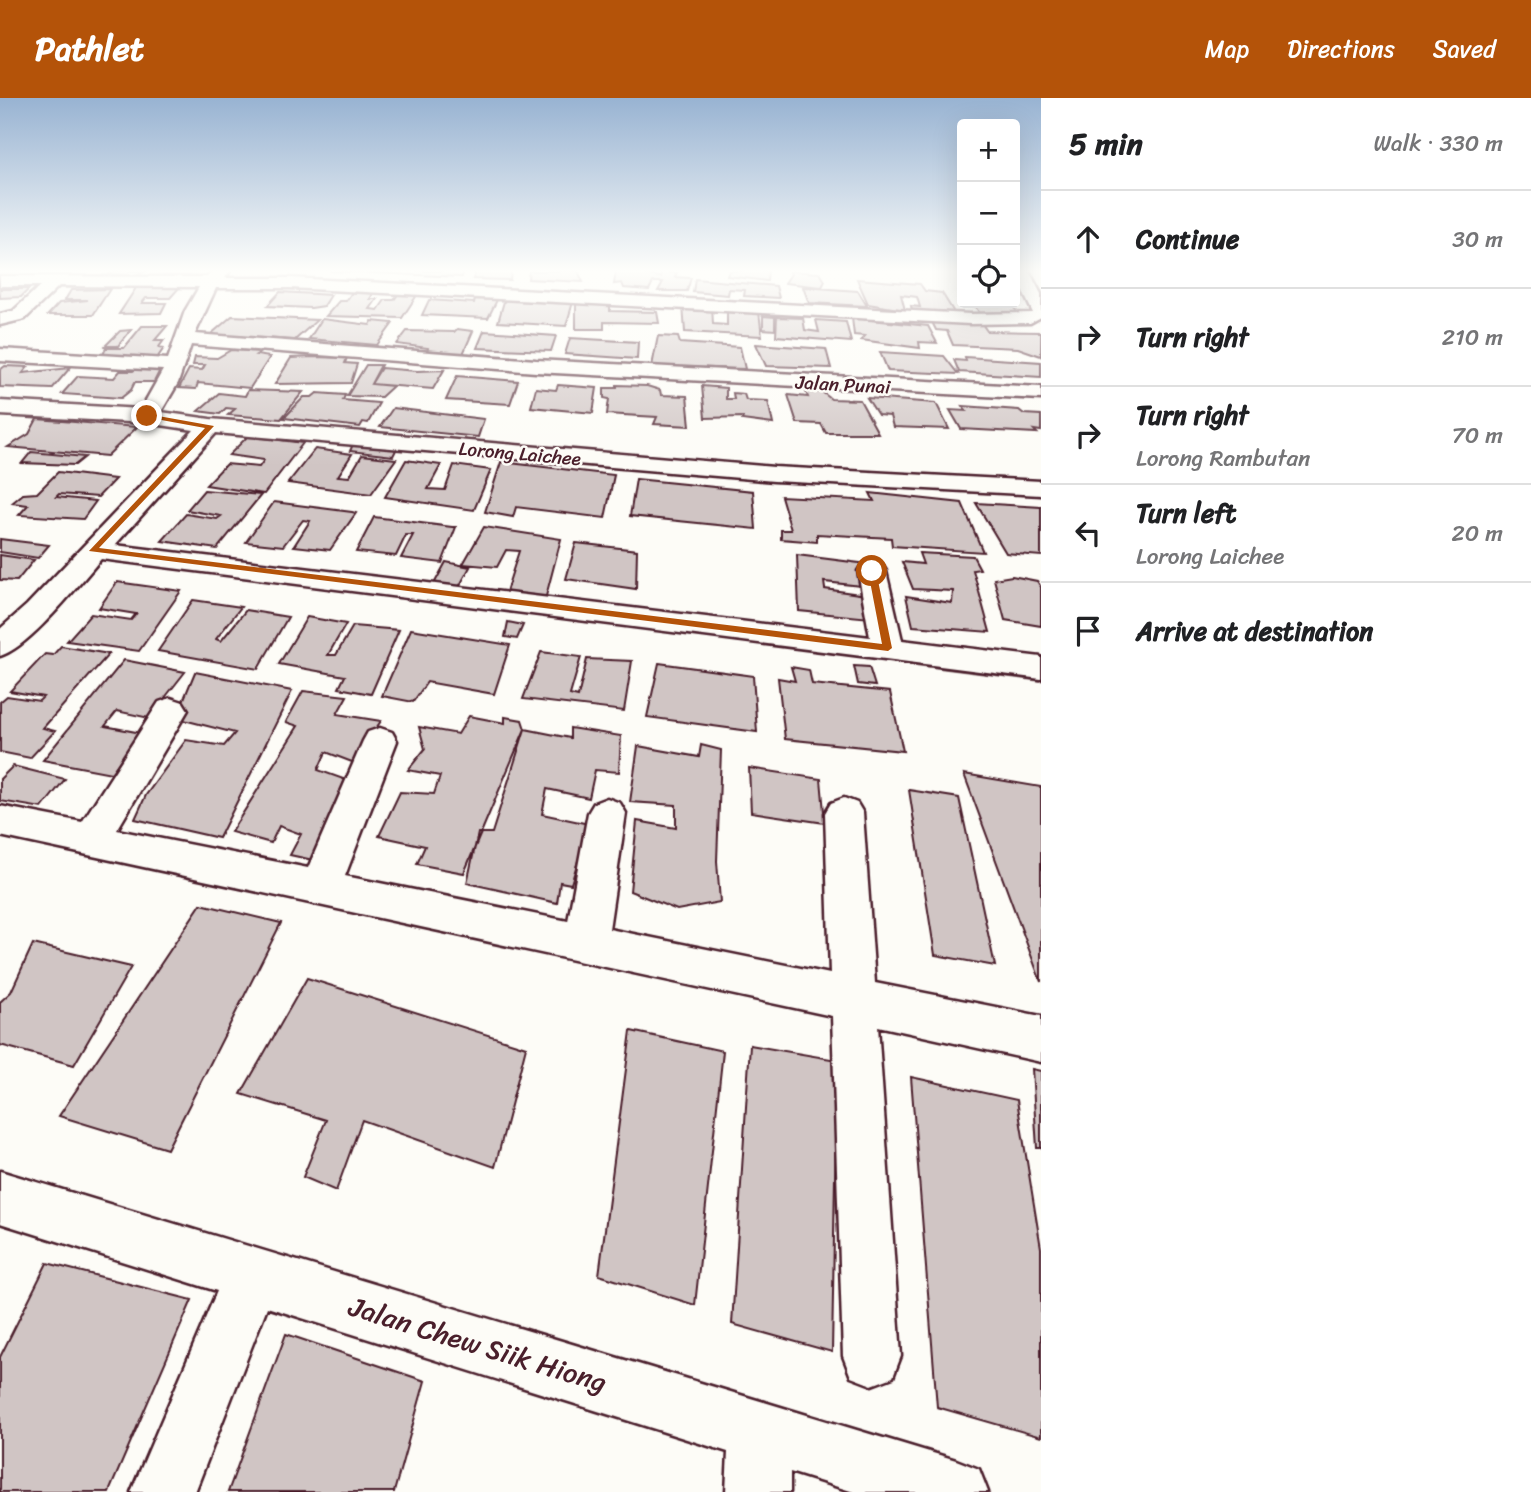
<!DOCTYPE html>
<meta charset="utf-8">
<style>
:root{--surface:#fff;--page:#f2f2f2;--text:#202124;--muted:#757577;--line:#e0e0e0;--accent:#b45309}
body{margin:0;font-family:Sriracha,sans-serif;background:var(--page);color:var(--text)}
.controls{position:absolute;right:21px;top:21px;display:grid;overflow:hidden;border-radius:7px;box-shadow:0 7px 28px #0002}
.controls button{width:63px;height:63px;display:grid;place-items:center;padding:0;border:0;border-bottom:2px solid var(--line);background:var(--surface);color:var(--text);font:35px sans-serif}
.stop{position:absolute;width:21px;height:21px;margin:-16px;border:5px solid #b45309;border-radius:50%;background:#fff}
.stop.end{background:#b45309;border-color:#fff;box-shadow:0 2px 7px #0008}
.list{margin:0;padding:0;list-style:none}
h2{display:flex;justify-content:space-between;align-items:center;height:91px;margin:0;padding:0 28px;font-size:30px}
h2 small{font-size:23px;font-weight:400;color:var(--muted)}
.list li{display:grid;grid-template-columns:46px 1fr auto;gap:21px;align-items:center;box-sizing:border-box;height:98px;padding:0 28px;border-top:2px solid var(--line)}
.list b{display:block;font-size:26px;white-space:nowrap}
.list p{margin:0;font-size:23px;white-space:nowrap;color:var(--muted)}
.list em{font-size:23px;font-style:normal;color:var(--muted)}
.icon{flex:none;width:38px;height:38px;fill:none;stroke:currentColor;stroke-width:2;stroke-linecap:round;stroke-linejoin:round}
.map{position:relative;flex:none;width:1041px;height:1394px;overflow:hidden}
header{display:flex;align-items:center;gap:42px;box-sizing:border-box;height:98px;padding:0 35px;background:var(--accent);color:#fff}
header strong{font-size:33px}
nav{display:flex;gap:38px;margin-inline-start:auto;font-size:24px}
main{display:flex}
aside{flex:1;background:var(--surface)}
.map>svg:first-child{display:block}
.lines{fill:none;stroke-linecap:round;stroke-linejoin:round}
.stream{fill:#91777b;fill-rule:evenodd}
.building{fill:#d0c5c4;stroke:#4a1f2b;stroke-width:2}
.minor-casing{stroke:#4a1f2b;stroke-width:5}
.minor{fill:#fdfcf7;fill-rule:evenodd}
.route{fill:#b45309}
.labels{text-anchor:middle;stroke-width:5;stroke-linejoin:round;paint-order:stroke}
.far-street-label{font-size:19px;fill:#4a1f2b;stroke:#fdfcf7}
.near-street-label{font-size:28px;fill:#4a1f2b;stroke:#fdfcf7}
</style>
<header>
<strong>Pathlet</strong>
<nav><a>Map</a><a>Directions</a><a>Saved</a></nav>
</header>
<main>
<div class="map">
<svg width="1041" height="1394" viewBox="0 0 1041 1394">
<rect width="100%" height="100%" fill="#fdfcf7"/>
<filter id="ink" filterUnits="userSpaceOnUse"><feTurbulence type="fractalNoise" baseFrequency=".0143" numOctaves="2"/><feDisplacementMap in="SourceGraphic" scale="14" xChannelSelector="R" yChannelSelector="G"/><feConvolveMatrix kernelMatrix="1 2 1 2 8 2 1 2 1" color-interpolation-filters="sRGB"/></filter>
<g filter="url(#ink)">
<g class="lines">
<path class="stream" d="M910 562 1041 578V584L907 567 906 565Z"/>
</g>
<path class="building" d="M111 173H147L136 177 109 176Z
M330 173H463L462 179Z
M476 173H511L510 182 473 181Z
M529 173H578L583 184 528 181Z
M616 173H640L642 176 661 179 662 174 677 175 675 179 691 180 687 193H658L663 184H653L649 192 624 190 622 185 614 186Z
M729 173H768L767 183 727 178Z
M789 173 820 175 825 183 822 189 785 185 791 176Z
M695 181 776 188 779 200 744 198 745 192 729 191 728 197 693 194Z
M857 181 920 186 925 193 942 195 955 216 912 213 911 208 920 209 917 199 901 197 905 212 868 206Z
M803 189 858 193 867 208 809 205Z
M136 190H179L170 200H146L142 205H166L161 215 119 216Z
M0 191H29L21 199 0 200Z
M110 191 93 217H48L59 205 88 202H65L71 192Z
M353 193 374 194 370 201H377L370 211 378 212 385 202H394L399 195 417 197 402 220 326 218 339 203H346Z
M280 194 331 197 324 208 311 210 267 208Z
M505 200 573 204 566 228 498 224Z
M475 201 497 202 488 220 422 217 429 202 474 205Z
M972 205H1010L1019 216 980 215Z
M576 206 610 207V213L657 214 659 225 604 224V231H576Z
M683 207 712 208 713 226 727 227V210L759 214 762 238 685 234Z
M232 218 317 222 295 242 210 237Z
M763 218 775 219V232L763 231Z
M777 219 803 220 805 232 819 234 816 222 846 224 851 244 776 238Z
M852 220 928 228 937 245 919 244 920 250 861 242 865 238 854 237Z
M322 221 370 227 372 223 393 225 377 247 309 241Z
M932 224 982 226 987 233 1041 234V258L1018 250 953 247 947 233 936 232Z
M142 228H167L155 242H164L159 249 164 250 155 263 101 261 106 250H124Z
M457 231 473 233 463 256 427 254 428 250 397 246 407 233 454 234Z
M131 232 118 248H105L120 233Z
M484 233 556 238 551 253 477 250Z
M658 238 678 239 680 245 740 249 745 271 652 268Z
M570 240 638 244 637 261 565 256Z
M756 246 826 251 831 270 766 268Z
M231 252 261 254 256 257 270 259 250 290 198 285 196 291 179 290 189 271 202 272 205 267H193L195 259 217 260Z
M880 254 944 258 958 276 888 273Z
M314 259 347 260 345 265 357 266 351 285 275 286 291 260Z
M965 259 1041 264V279L959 274 954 262 966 263Z
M366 267H381L371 286 393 288 381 299 347 298Z
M5 268 28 269 23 275 70 270 52 291 0 289V272Z
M138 270H161L154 284H135L131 292 121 300 62 296 78 278 114 280 120 273H133Z
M381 270 417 273 444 272 433 291 371 286Z
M457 278 518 283 510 306 446 302Z
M558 287 597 290 593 315 531 309 536 290 556 292Z
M617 287 647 288 660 292 661 297 687 298 690 328 654 326 657 319 607 316 609 301 604 300V290H617Z
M702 288 726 290V301H734L733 295 744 296 746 302 768 303 773 326 742 322 743 319 705 320Z
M248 292 303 294 281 321 228 317 235 311 226 310 220 316 198 313 219 295 245 298Z
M806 294H822L831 301 860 302 878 335H826L821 326 797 325 788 297 808 299Z
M317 295 345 297 343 302 379 305 368 325 363 324 360 329 284 320 304 299H312Z
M867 300 936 305 949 331 893 329 890 318 878 317Z
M963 308 1019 312 1024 316 1041 317V333L1034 332 1037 335 961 331 950 312 966 313Z
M393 310 484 321 478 339 380 329Z
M37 321 137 329 107 358 8 349 29 336Z
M248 338 303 345 264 396 206 387 226 366 259 369 264 362 229 357Z
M354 344 397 350 393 358 350 353Z
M315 351 352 356 338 378 349 379 362 357 396 361 371 396 288 385Z
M31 354 85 359 75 367 22 365Z
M406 362 441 367 428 391 445 392 454 367 491 372 474 412 385 399Z
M501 364 614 377 605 420 516 409 513 419 485 414Z
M58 374 115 381 98 399 59 396 56 399 96 403 83 421 19 417 28 407 12 405 23 396 37 395Z
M636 381 753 393 756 431 630 418Z
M204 392 261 397 217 451 162 443 186 416 217 421 221 418 187 412Z
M870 395 962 405 983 454 892 448 891 440 817 436V444L781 441V432H791L781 398 874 403Z
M274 404 352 414 356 415 330 452 294 448 310 423 303 422 283 448 246 444Z
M976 405 1041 409V458L1006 455Z
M374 419 452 429H456L442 465 401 460 413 437H406L396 458 356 454Z
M484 429 561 441 545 502 505 497 519 453 506 452 497 469 463 466Z
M0 441 49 447 38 460 0 454Z
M576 445 637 452 636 491 566 481Z
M919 455 973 458 980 471 973 472 990 534 913 528 906 498 952 505 953 493 913 491 902 464 923 466Z
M0 457 34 462 17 483 0 482Z
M797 457 867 466 871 489 824 484 825 491 866 497 870 520 799 513Z
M446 464 470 469 459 489 434 486Z
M1012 478 1037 483 1041 489V528L1005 522 994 481Z
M117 484 181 493 139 553 67 543 91 516 131 522 136 516 99 510Z
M193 502 241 509 216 541 221 543 246 512 288 519 258 571 158 553Z
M307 519 346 526 328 557H336L353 528 399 532 371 596 339 590 345 578 279 566Z
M508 524 523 527 517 541 505 539Z
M411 531 510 547 494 596 427 584 413 604 382 598Z
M61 548 109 556 43 630 55 633 30 660 0 654V604L7 598 39 603 43 599 10 593 45 556 53 557Z
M541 554 581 559 570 597 578 599 587 561 632 563 624 613 523 601Z
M124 562 185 574 149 620 117 613 105 628 141 635 111 675 43 662Z
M659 565 753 578 757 634 647 619Z
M854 568 869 569 875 588 858 586Z
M791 569 809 572 812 586 890 594 903 653 785 641 778 580 795 583Z
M195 574 292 593 219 740 135 721 146 697 186 642 224 648 235 635 176 620Z
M303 593 347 598 337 616 381 623 352 664 326 654 318 672 349 683 313 762 290 757 301 736 279 728 271 745 231 734 298 628 286 624Z
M469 618 505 625V619L522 622 525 631 464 775 417 766 425 748 379 738 400 694 434 696 440 678 408 672 425 651 419 629 458 636Z
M570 630 621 638 619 674 595 672 589 700 547 691 542 716 589 726 571 786 560 784 557 805 467 785 478 735H492L525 631 570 640Z
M701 647 721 652 717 763 720 804 677 812 630 793 637 723 676 730V707L630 704 638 648 699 659Z
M13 668 65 681 42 710 0 703V681Z
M749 670 821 681 825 725 751 714Z
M964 676 1041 689V884Z
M909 692 959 700 995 868 935 857Z
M201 806 281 825 167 1051 59 1018Z
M33 846 131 869 74 967 0 947V904L11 894Z
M307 880 526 949 495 1069 362 1022 336 1093 303 1079 326 1022 241 996Z
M631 933 723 953 695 1207 599 1177Z
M750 947 837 962 832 1254 732 1226Z
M1032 971 1041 973V1050H1037Z
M911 979 1017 1002 1041 1150V1339L937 1309Z
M47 1165 192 1202 109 1394H0V1259Z
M286 1236 425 1283 394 1394H228Z"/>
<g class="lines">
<defs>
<path id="minor" d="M213 173H230L225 180H290L970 216 1033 215 1015 177V173H1029L1041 196V219L1030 225 970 226 290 190H216L195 236 536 262 1041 289V301L536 274 191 247 178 285 161 314 210 321 774 369 1041 383V397L774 383 216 335 115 447 870 539 858 473 862 467 872 465 882 467 886 473 902 542 1041 559V581L101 461C79 486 29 550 0 558V531L27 507 194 332 147 325 0 317V303L141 311 163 272 0 263V251L168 261 185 213 199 189 59 188 25 221 0 227V216L13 213 40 188H0V178L207 179Z
M171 600 183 604 188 612 117 732 308 770 363 643 368 634 380 630 392 634 397 643 345 778 568 823 588 715 594 705 607 700 620 705 626 715 609 831 830 876 825 715 831 705 844 700 857 705 863 715 875 885 1041 918V964L878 928 901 1258 893 1279 872 1287 851 1279 843 1258 832 918 0 738V708L82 724 159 604Z
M0 1073 956 1362 979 1371 988 1394H854L790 1374V1394H726L728 1354 267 1209 195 1394H131L217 1193 0 1125Z"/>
</defs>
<use href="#minor" class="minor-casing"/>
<use href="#minor" class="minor"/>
</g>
</g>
<linearGradient id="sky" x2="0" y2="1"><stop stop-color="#98b3d2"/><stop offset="0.47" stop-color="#fefefb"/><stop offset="1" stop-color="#fefefb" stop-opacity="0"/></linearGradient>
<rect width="1041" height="368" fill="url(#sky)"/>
<path class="route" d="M147 316 214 328 99 450 882 546 868 473 872 470 876 473 892 550 888 553 89 453 205 330 145 319Z"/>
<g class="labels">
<g class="far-street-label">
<text transform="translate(843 286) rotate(3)" y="7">Jalan Punai</text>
<text transform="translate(520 355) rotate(5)" y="7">Lorong Laichee</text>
</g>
<g class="near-street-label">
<text transform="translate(478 1246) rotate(17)" y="10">Jalan Chew Siik Hiong</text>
</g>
</g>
</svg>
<div class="controls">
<button>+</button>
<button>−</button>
<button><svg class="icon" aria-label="locate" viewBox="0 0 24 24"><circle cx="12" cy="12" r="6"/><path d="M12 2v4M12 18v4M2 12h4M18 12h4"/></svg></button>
</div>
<div class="stop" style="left:872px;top:473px"></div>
<div class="stop end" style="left:147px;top:318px"></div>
</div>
<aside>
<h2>5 min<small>Walk · 330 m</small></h2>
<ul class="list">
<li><svg class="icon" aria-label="ahead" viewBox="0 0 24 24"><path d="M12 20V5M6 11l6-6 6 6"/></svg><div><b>Continue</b></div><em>30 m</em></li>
<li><svg class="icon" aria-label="right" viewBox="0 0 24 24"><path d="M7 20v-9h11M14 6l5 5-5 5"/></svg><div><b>Turn right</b></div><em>210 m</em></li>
<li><svg class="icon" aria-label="right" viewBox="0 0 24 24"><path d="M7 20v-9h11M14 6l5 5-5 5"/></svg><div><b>Turn right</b><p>Lorong Rambutan</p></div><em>70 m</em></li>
<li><svg class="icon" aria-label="left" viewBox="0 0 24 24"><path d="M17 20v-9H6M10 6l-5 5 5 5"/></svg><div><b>Turn left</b><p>Lorong Laichee</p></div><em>20 m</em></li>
<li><svg class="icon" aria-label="arrive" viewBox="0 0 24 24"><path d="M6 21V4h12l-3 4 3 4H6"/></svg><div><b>Arrive at destination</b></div></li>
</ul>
</aside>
</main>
